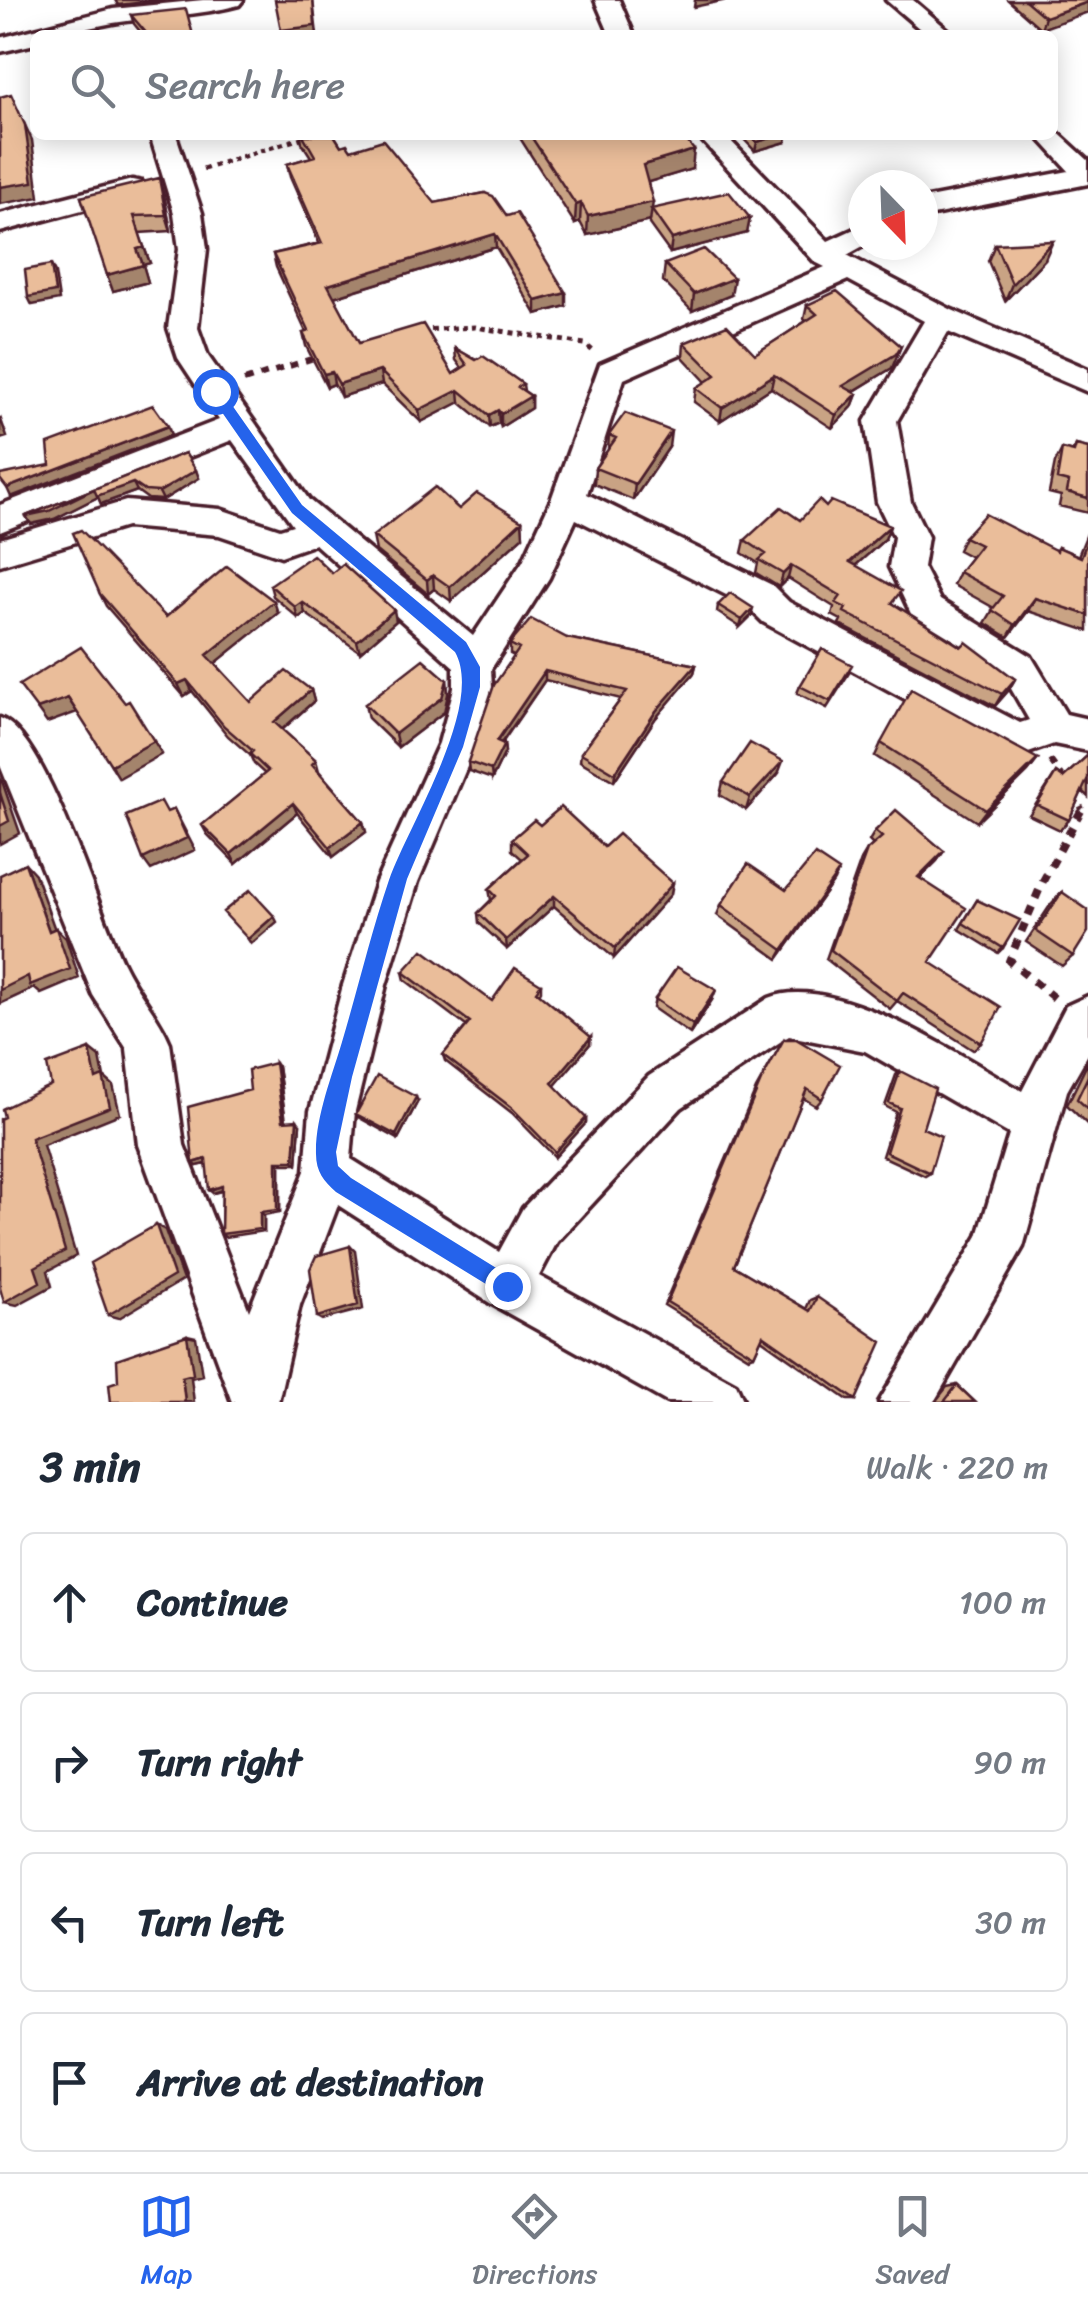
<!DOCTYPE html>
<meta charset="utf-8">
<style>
:root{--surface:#fff;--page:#f2f2f3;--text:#1f2937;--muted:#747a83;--line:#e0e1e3;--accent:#2563eb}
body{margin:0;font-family:Sriracha,sans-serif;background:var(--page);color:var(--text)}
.compass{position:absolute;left:848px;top:170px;width:90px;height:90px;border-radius:50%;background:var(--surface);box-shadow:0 5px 25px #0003;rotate:157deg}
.stop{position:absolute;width:30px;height:30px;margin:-22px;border:8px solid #2563eb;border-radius:50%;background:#fff}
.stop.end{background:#2563eb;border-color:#fff;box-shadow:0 2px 10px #0008}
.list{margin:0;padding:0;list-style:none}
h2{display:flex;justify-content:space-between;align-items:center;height:130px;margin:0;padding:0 40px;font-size:42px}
h2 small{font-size:32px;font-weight:400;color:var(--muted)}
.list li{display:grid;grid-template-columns:65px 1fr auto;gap:30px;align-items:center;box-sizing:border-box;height:140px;margin:0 20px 20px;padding:0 20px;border:2px solid var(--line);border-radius:15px}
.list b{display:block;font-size:38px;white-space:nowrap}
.list em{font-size:32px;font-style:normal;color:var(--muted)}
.icon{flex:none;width:55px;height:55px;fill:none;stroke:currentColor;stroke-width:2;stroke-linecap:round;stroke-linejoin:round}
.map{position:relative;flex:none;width:1088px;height:1402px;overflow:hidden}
.search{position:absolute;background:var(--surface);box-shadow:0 5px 25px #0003;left:30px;right:30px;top:30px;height:110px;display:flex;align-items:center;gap:25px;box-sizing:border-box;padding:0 35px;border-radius:15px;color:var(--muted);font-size:38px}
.sheet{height:770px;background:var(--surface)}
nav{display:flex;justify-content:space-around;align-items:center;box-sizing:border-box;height:140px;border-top:2px solid var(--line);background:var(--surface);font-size:28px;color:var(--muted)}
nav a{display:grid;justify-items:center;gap:5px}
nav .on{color:var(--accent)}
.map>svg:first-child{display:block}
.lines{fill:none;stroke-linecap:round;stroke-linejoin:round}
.minor-casing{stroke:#4a1f2b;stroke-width:7}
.path-far2{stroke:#4a1f2b;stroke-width:5;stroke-dasharray:5 5;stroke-linecap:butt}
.path-far1{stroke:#4a1f2b;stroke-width:6;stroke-dasharray:8 8;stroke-linecap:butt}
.path{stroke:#4a1f2b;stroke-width:8;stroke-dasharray:9 9;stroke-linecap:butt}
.minor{fill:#fff;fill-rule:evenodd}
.wall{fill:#c9a384;stroke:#4a1f2b;stroke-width:2.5}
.shaded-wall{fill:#a4846c;stroke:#4a1f2b;stroke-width:2.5}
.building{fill:#eabd9a;stroke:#4a1f2b;stroke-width:2.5}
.route{fill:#2563eb}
</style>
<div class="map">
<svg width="1088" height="1402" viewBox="0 0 1088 1402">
<rect width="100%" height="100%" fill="#fff"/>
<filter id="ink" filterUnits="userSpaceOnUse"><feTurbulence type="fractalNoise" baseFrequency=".01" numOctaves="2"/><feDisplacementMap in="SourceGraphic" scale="20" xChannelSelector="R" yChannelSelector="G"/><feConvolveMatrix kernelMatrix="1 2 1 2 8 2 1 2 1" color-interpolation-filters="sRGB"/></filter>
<g filter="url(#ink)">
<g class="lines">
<defs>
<path id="minor" d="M203 0H243L239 5C197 16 156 16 113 23 86 28 63 35 35 35V44L0 52V38L113 9Z
M595 0H619L634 35H610Z
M886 0H913L954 35H927Z
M1053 128 1088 160V184L923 217V199L1069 171 1036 135H1053Z
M150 135H176L202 213 207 249 198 328 208 356 309 500 473 636 523 561 551 500 600 364 825 267 815 262 697 135H725L828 241 863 225 865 245 847 255 952 310 1088 369V392L948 332 897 421 911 502 928 537 923 567 940 600 1031 656 1066 714 1088 719V751L1054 744 1017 757 1003 752 763 622 746 605 576 519 549 578 491 669 492 688 477 743 418 882 386 985 355 1111 351 1159 499 1252 523 1208 649 1076 769 998C834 971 965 1058 1022 1091L1066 1006 1088 996V1054L1067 1091 1023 1247 934 1402H879L978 1236 1009 1134 865 1051 789 1036 681 1108 557 1242 539 1276 736 1384 744 1402H667L490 1303 338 1205 300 1305 278 1402H232L138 1145 127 1049 93 995 0 765V718C46 734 99 913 123 963 136 991 158 1014 170 1043L184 1145 249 1311 305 1171 310 1111 343 985 376 882 439 743 454 688V667L315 544 281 556 219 535 126 527 0 565V539L126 501 220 509 280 529 293 525 232 440 0 532V505L219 420 178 358 168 328 179 249 174 213ZM848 280 924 321 865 421 877 502 894 537 889 567 914 620 1005 678 1029 720 1020 723 789 602 772 585 587 494 624 379Z
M132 180 142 182 146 188 142 194 0 232V214Z"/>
</defs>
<use href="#minor" class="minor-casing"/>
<path class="path-far2" d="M203 169 311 135
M421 330 475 327 585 344 594 352"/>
<path class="path-far1" d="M244 381 317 357
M1050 760 1066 782
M1073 792 1082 809"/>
<path class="path" d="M1054 998 1009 961 1043 881 1083 807"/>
<use href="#minor" class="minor"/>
</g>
<path class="wall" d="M115 0H165L118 5Z
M1008 0H1088L1041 29Z
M131 15 193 35H143L134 24Z
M301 135H334L341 146 351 150 435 203 485 193 566 306 536 314 496 247 334 297 359 343 453 374 462 368 456 360 455 348 476 360 523 384 524 391 531 396V408L501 427 499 423 490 427 460 402 421 422 382 384 341 397 334 384 327 387 306 346 303 333 306 332 276 267 273 254 319 243 290 177 287 164 311 157 302 143Z
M518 135H682L692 169 648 182 652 209 750 218 747 233 670 253 649 224 650 221 587 235 580 222 575 224Z
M740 135H787L786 142 755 151Z
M164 195 171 231 139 233 150 263 143 265 148 282 113 291 81 197Z
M995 244 1045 259 1005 301 988 261Z
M665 264 731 295 692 311 663 281Z
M807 305 901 346 892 368 853 392 857 394 852 407 832 428 771 388 720 421 694 402 696 388 706 382 683 357 684 343 755 354 806 321 804 319Z
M609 435 669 447 633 500 594 484 595 468 608 450Z
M1076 445 1088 448V513L1059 506 1061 496 1049 493 1055 463 1062 449 1072 452Z
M185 453 199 478 163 500 148 499 137 491 101 504 98 497 54 519 31 524 26 516Z
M826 507 890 526 885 539 856 565 895 605 1015 679 1008 691 995 706 839 624 841 620 832 615 834 607 788 578 779 587 756 573 758 563 742 553 745 540 800 520Z
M459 509 522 521 523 536 451 601 434 589 428 594 376 551 373 536Z
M1088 531V631L1028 611 1008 637 985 623 994 608 953 585 959 572 971 557 958 550 964 537 1056 550 1058 547 1078 556Z
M332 573 396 621 360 652 305 613 298 618 273 596 270 585Z
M100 594 166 617 278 613 215 663 251 702 311 690 314 701 282 730 316 760 319 771 363 822 366 832 333 857 297 813 236 864 207 834 202 825 265 774 254 764 250 755 228 736 192 691 184 696 106 606Z
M718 605 751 616 740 627 717 612Z
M567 638 696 665 694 673 655 719 614 781 580 761 581 753 621 699 545 680 502 743 504 744 505 752 492 779 469 771 468 762 514 656 510 654V644Z
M849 673 827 708 797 693 800 686Z
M447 680 448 694 444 712 398 747 368 718 365 704Z
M881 743 1038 759 1028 772 977 822 875 756Z
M1088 755V797L1082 791 1069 820 1060 830 1029 815 1056 773 1063 778Z
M778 774 746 810 720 795 723 782Z
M540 825 604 847 671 894 614 958 554 906 507 949 479 923 478 913 491 900 489 889 522 859 512 850V839Z
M875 831 944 851 937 861 920 878 930 962 981 1043 973 1050 897 1001 890 1009 826 959 861 860 867 850 873 845 869 841Z
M833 882 778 959 717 915 721 905Z
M1062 892 1073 956 1062 966 1026 942 1051 904Z
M977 900 1003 948 998 953 959 929Z
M403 972 492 1001 541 984V991L539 994 590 1044 554 1086 586 1118V1123L555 1157 512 1113 445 1061 443 1055 466 1026 405 980Z
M655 999 712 1000 690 1034 653 1008Z
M784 1039 822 1099 816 1106 803 1098 734 1266 806 1309 810 1300 817 1297 856 1400H848L761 1339 754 1355 749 1357 664 1305 756 1089Z
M1088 1062V1125L1067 1105Z
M278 1067 286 1121 300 1124 297 1164H280V1212L264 1215V1231L225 1237 221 1234 222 1191 213 1193 206 1164 197 1166 250 1090Z
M900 1071 923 1128 930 1173 925 1176 882 1156 896 1112 885 1106 896 1075Z
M418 1101 398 1139 358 1117 356 1114Z
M957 1385 975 1402H935L947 1387Z"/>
<path class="shaded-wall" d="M313 0 317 35H282L281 30Z
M695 0H727L694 7Z
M1088 2V12L1041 29 1045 17Z
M25 125 32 140 39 197 0 204V187Z
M781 135H787L786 142 755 151 757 142Z
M694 150 692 169 642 184 643 165Z
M159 178 164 195 171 231 166 215Z
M653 202 650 221 587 235 588 216Z
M581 203 580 222 575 224 576 205Z
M750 218 747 233 670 253 672 239Z
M495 234 496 247 330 298 328 285Z
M1053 241 1045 259 1005 301 1012 284Z
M144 247 150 263 143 265 137 249Z
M51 265 55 273 59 300 32 305 28 297Z
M143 265 148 282 113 291 107 275Z
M734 278 731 295 692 311 694 294Z
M566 293V306L536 314V301Z
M901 346 892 368 839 400 843 386Z
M380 371 382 384 341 397 339 384Z
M332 372 334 384 327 387 324 374Z
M774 375 771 388 720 421 722 408Z
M459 390 460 402 421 422 419 410Z
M857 394 852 407 832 428 836 415Z
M531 396V408L501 427V414Z
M498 410 499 423 490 427 489 415Z
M0 417 7 437 0 439Z
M168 426 171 435 11 497 7 488Z
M671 431 669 447 633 500 635 484Z
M196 470 199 478 163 500 159 492Z
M133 483 137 491 101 504 98 497 54 519 31 524 26 516 94 489Z
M522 521 523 536 451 601 450 587Z
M890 526 885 539 846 574 850 562Z
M791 566 788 578 779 587 783 574Z
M433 575 434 589 428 594 427 580Z
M1035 598 1028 611 1008 637 1015 625Z
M274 601 278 613 212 666 207 655Z
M302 602 305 613 298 618 295 607Z
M753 608 751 616 740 627 742 620Z
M394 610 396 621 360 652 357 641Z
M696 665 694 673 655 719 614 781 615 773 656 711Z
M545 671V680L497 749V741Z
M1015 679 1008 691 995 706 1002 694Z
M187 680 192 691 184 696 178 684Z
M447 680 448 694 444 712 398 747 395 734Z
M311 690 314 701 278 733 274 722Z
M68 698 77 712 47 723 37 709Z
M154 741 162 754 119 778 111 765Z
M504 744 505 752 492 779 491 770Z
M1038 759 1028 772 977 822 986 810Z
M783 761 778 774 746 810 750 797Z
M0 778 2 781 20 833 0 844Z
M293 803 297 813 236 864 231 854Z
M174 809 195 850 151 870 143 859Z
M363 822 366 832 333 857 330 847Z
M944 851 937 861 911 886 918 877Z
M25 863 35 874 59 941 49 931Z
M839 871 833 882 778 959 783 950Z
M673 883 671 894 614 958 615 948Z
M554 896V906L507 949 506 940Z
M274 916 277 922 251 944 248 939Z
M56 928 66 938 79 978 41 994 34 988 0 1004V990Z
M716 990 712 1000 690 1034 693 1025Z
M591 1037 590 1044 552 1089V1083Z
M90 1049 100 1057 104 1077 113 1085 120 1114 43 1145 76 1256 48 1271 52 1286 17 1305 4 1302 35 1267 31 1138Z
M275 1063 278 1067 286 1124 283 1121Z
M416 1097 418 1101 398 1139 396 1135Z
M586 1118V1123L555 1157V1152Z
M297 1120 300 1124 297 1164 294 1161Z
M206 1159 210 1163 197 1166 193 1163Z
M277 1161 280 1164V1212L277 1210Z
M222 1186 226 1189 213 1193 209 1190Z
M260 1212 264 1215V1231L260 1229Z
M156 1225 165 1230 183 1280 119 1318 108 1315Z
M350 1246 355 1251 363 1309 322 1320 317 1317Z
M187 1335 196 1337 202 1375 191 1378 194 1402H185L182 1377Z"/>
<path class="building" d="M275 0H313L315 26 281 30Z
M1025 0H1088V2L1045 17Z
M186 9 193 35H148L131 15Z
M11 94 25 125 33 182 0 187V97Z
M303 135H334L341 146 347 144 351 150 383 140 435 203 485 193 493 196 507 216 517 213 566 293 536 301 495 234 328 285 359 343 423 324 453 374 467 365 455 348 476 360 483 356 523 384 518 387 531 396 501 414 498 410 489 415 459 390 419 410 380 371 339 384 332 372 324 374 303 333 309 331 273 254 322 243 287 164 315 156Z
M530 135H682L694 150 643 165 653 202 588 216 581 203 576 205Z
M750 135H781L757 142Z
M159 178 166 215 134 216 144 247 137 249 143 265 107 275 81 197Z
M729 192 750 218 672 239 651 209Z
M1053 241 1012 284 995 244Z
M704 249 734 278 694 294 665 264Z
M51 265 55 292 28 297 25 270Z
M837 291 901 346 896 354 843 386 857 394 836 415 774 375 722 408 696 388 716 375 684 343 727 325 755 354 817 314 807 305Z
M153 405 168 426 7 488 0 479V475L50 465 48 444Z
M625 413 671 431 635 484 595 468 616 438 609 435Z
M1076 445 1088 448V498L1067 492 1069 482 1057 479 1062 449 1074 452Z
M185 453 196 470 159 492 145 491 133 483 97 496 94 489Z
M435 487 459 509 477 493 522 521 450 587 433 575 427 580 373 536Z
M94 489 49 511 26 516Z
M819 500 826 507 831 501 890 526 850 562 901 591 892 603 961 647 966 642 1015 679 1002 694 844 612 846 608 836 603 841 596 791 566 783 574 759 560 766 554 745 540 781 507 800 520Z
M985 514 1057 551 1058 547 1081 557 1088 539V615L1035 598 1015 625 992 610 1003 596 959 572 980 545 964 537Z
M81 530 166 617 227 566 274 601 207 655 251 702 286 671 311 690 274 722 316 760 312 764 363 822 330 847 293 803 231 854 202 825 268 771 250 754 253 751 224 726 187 680 178 684 100 594 73 533Z
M313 555 332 573 343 564 394 610 357 641 302 602 295 607 270 585Z
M730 593 753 608 742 620 718 605Z
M531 619 567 638 696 665 656 711 615 773 581 753 627 691 545 671 497 741 504 744 491 770 468 762 494 685 519 649 510 644Z
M81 647 125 703 129 701 154 741 111 765 68 698 37 709 19 685Z
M822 649 852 665 830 701 800 686Z
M423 659 447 680 442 698 395 734 365 704Z
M911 689 1038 759 986 810 881 743Z
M750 743 783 761 750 797 723 782Z
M1088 755V778L1069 820 1037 805 1056 773 1063 778Z
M0 793 9 821 0 826Z
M161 801 167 812 174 809 187 838 143 859 126 816Z
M561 807 604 847 618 834 673 883 615 948 554 896 506 940 478 913 496 896 489 889 528 854 512 839 534 820 540 825Z
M896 810 944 851 918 877 966 908 930 962 1001 1007 981 1043 903 993 897 1001 831 950 867 850 882 837 875 831Z
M815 855 839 871 783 950 721 905 748 864 786 890Z
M25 863 49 931 56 928 70 969 30 985 28 976 0 990V875Z
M250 890 274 916 248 939 223 912Z
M1062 892 1088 910V932L1073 956 1036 931Z
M977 900 1020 920 1003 948 963 923Z
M423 950 492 1001 515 968 541 984 536 991 591 1037 552 1083 586 1118 555 1152 512 1108 443 1055 470 1022 403 972Z
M677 967 716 990 693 1025 655 999Z
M784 1039H796L840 1065 822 1099 807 1089 734 1266 810 1311 817 1297 882 1342 856 1400 763 1335 754 1355 667 1302 761 1081Z
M90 1049 96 1079 103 1076 110 1107 31 1138 65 1251 35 1267 40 1282 4 1302 0 1288V1119L4 1117 2 1109 51 1085 47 1065Z
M275 1063 283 1121 297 1120 294 1161H277V1210L260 1212V1229L221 1234 222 1186 209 1190 206 1159 193 1163 188 1107 250 1090 248 1070Z
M900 1071 935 1089 923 1128 941 1136 930 1173 886 1152 900 1108 889 1103Z
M377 1076 416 1097 396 1135 356 1114Z
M1088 1076V1109L1077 1099Z
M156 1225 174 1276 108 1315 90 1263Z
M350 1246 358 1305 317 1317 310 1269 316 1256Z
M187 1335 193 1374 182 1377 185 1402H111L109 1384 118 1381 117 1359Z
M957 1385 975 1402H944Z"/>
</g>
<path class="route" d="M210 388H220L302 505 466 642 480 667V687L463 747 407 879 352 1077 336 1152 338 1166 351 1178 514 1279 517 1286 507 1297 336 1192C324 1181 316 1172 316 1154 315 1118 332 1076 342 1042 358 988 371 933 389 880 409 824 485 705 455 652L292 513 210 395Z"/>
</svg>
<svg class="compass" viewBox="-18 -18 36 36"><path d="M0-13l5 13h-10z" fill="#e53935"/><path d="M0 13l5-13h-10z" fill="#747a83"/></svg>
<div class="stop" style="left:215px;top:391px"></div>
<div class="stop end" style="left:507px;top:1286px"></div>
<div class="search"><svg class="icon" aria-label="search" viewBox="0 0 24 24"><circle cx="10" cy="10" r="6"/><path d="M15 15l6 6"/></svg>Search here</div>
</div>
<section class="sheet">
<h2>3 min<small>Walk · 220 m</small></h2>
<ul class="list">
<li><svg class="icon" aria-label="ahead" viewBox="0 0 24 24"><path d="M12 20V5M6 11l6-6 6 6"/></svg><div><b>Continue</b></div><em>100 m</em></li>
<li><svg class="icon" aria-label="right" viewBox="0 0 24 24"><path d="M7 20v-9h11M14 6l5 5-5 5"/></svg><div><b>Turn right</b></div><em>90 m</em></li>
<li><svg class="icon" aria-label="left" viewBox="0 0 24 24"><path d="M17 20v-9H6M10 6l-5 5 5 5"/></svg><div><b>Turn left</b></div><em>30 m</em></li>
<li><svg class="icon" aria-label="arrive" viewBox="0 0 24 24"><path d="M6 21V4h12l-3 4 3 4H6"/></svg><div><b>Arrive at destination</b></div></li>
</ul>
</section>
<nav>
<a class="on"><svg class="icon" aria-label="map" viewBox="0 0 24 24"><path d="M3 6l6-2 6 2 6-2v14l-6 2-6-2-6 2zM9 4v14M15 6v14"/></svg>Map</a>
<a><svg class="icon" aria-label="directions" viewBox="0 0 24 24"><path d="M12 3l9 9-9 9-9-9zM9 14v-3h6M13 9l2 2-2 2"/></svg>Directions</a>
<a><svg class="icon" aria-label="saved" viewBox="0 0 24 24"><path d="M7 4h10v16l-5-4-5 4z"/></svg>Saved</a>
</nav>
